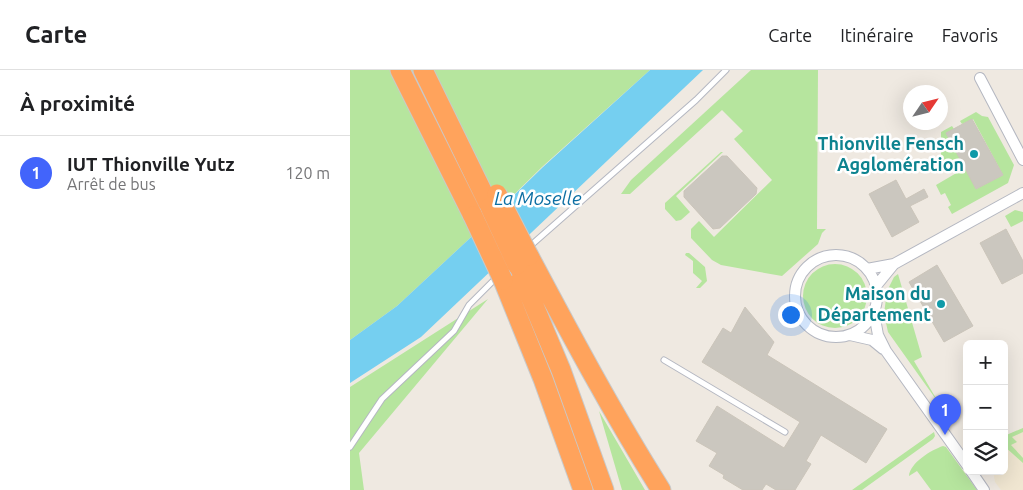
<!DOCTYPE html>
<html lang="fr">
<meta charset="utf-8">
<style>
:root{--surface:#fff;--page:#f2f2f2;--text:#202124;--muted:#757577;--line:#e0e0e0;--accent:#4264fb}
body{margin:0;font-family:Ubuntu,sans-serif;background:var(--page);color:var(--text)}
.controls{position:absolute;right:15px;bottom:15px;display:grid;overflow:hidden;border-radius:8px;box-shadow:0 5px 20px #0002}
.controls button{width:45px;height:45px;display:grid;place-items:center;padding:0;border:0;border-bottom:1px solid var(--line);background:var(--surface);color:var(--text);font:25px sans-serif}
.compass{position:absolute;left:553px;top:15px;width:45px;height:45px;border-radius:50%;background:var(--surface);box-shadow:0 5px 20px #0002;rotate:55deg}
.you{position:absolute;left:440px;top:244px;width:18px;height:18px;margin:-12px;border:4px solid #fff;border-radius:50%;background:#1a73e8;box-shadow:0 0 0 8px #1a73e833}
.badge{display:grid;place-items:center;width:32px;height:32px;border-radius:50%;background:var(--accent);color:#fff;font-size:16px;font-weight:700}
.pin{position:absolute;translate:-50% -41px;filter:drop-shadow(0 1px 2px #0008)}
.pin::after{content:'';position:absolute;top:26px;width:18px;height:15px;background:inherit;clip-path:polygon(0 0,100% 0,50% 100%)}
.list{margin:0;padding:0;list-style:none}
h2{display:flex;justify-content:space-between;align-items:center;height:65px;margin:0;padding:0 20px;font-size:21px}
h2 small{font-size:16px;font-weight:400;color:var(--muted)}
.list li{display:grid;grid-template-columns:32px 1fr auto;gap:15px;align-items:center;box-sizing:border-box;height:75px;padding:0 20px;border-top:1px solid var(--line)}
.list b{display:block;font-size:19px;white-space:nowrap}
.list p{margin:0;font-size:16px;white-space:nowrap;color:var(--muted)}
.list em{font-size:16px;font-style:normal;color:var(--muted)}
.icon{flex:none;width:28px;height:28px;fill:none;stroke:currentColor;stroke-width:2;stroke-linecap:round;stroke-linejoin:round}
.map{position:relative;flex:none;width:673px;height:420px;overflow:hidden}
header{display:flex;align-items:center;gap:30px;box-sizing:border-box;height:70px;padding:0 25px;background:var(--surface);border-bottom:1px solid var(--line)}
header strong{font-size:24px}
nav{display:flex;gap:28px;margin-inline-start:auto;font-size:18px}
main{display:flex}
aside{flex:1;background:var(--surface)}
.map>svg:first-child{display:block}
.education{fill:#f0e6d1}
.green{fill:#b6e59e}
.water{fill:#75cff0}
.building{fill:#cbc7bf;stroke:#cbc5ba}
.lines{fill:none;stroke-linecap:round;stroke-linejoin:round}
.lane-casing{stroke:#b4b7c1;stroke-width:7}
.street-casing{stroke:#b4b7c1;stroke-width:12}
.highway-casing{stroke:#c9c9c9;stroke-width:21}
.lane{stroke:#fff;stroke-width:5}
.street{stroke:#fff;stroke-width:10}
.highway{stroke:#ffa35c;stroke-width:19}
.highway-bridge-casing{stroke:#c9c9c9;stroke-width:21;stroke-linecap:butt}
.highway-bridge{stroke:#ffa35c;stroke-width:19}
.culture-dot{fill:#0f9aa8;stroke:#fff;stroke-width:2}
.labels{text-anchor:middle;stroke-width:5;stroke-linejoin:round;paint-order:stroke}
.culture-label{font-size:18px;font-weight:bold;fill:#0d838f;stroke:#fff;text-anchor:end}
.water-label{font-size:19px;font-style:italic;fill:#0d6fa3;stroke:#fff}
</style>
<header>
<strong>Carte</strong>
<nav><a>Carte</a><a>Itinéraire</a><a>Favoris</a></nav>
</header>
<main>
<aside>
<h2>À proximité<small></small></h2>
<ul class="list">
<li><span class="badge">1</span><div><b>IUT Thionville Yutz</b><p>Arrêt de bus</p></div><em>120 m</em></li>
</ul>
</aside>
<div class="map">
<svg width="673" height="420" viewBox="0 0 673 420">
<rect width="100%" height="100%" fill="#efe9e1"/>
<path class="education" d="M673 358V420H651L645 412 643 401H654V366Z"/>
<path class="green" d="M0 0H300L192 97 118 170 47 236 0 270Z
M401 0H468L467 159H476L472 163 468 174 432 206 371 195 362 190 341 168V159L349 151 364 167 422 110 384 69 393 61 372 40 280 124H271L281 110Z
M626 42 632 46 638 47 664 95 658 113 602 144 598 137 601 135 595 123 591 125 586 115 615 98 626 119 653 105 623 49 612 54 610 51Z
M602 56 604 59 596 63 612 92 591 103V62Z
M371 82H373L326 126 340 142 331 150 326 151 315 139V133Z
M665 140 673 142V151L661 157 655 146Z
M336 183H339L355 197 357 211 350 218H346L352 211 343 203V191L335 185Z
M453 226a32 32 0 1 1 64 0a32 32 0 1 1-64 0Z
M548 204 572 287 564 291 590 335 538 262 534 244 537 221 544 207Z
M138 229 9 383 14 420H0V317Z
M249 341 295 420H272Z
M673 358V362L662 367 667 372 661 375 673 388V393L654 376V366Z
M584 362 585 366 583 369 512 420H502Z
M593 376 596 377 627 420H581L567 401 559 406C560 393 581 380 593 376Z"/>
<path class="water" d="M300 0H353L71 267 0 313V270L47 236 118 170 193 97Z"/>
<path class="building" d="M622 49 653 105 626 119 596 63Z
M372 86H377L407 118 406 124 370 158 363 159 334 127V121Z
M546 110 556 129 574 119 578 127 560 136 569 152 542 167 519 124Z
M656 159 673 191V203L652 214 630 173Z
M587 195 623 256 594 272 559 212Z
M395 237 424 272 417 285 537 359 516 393 471 365 456 391 461 394 445 420H426L416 414 412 420H393L373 408 374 405 359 396 367 383 346 371 367 336 434 378 450 352 352 292 373 258 381 263Z"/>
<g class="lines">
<defs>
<path id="lane" d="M179 177 346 30 376 0
M314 290 435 362
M0 377 32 329 104 261 119 235 147 207"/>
<path id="street" d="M630 8 673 90
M445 226a41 41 0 1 1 82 0a41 41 0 1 1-82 0Z
M517 199 544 194 673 123
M526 216 544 194
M524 243 528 265 536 281 617 395
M500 265 522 270 533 279
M621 401 634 420"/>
<path id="highway" d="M50 0 123 146
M73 0 138 133
M179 186C221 265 263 344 311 420
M167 195 211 300 254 420
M153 210 193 309 233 420"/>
</defs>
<use href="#lane" class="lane-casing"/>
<use href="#street" class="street-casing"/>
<use href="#highway" class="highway-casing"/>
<use href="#lane" class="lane"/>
<use href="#street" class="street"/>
<use href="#highway" class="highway"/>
<defs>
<path id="highway-bridge" d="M147 124 179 186
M140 137 167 195
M123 146 153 210"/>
</defs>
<use href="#highway-bridge" class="highway-bridge-casing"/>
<use href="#highway-bridge" class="highway-bridge"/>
</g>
<g class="culture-dot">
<circle cx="624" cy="84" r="5"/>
<circle cx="591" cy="234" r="5"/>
</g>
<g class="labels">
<g class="culture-label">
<text x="614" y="80">Thionville Fensch<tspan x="614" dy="21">Agglomération</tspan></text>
<text x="581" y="230">Maison du<tspan x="581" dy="21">Département</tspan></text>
</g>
<g class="water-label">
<text x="188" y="135">La Moselle</text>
</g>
</g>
</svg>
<div class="controls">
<button>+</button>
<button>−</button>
<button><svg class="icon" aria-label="layers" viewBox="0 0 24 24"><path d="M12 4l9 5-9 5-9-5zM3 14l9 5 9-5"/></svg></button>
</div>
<svg class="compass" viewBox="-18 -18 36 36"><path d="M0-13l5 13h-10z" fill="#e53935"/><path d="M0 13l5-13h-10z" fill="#757577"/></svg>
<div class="you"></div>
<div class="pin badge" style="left:595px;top:365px">1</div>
</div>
</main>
